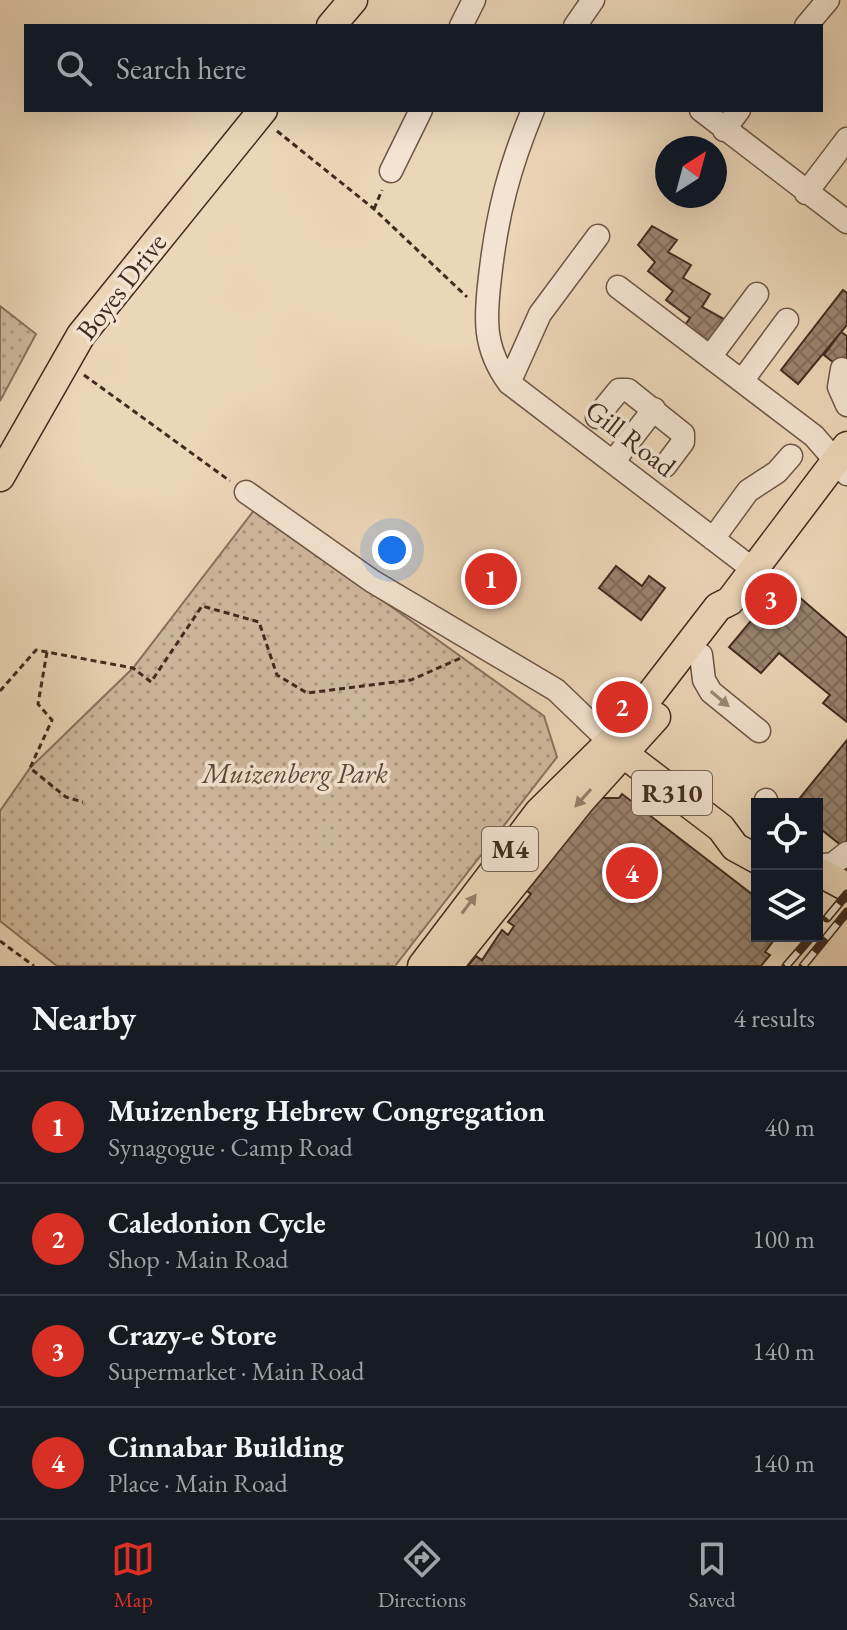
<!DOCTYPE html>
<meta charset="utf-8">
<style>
:root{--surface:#171b24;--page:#20242c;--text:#f1f3f6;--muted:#9ea1a6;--line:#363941;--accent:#d93025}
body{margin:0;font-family:"EB Garamond",serif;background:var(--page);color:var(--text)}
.controls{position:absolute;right:24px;bottom:24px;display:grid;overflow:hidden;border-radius:0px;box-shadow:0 8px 32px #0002}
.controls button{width:72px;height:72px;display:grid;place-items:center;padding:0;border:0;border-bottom:2px solid var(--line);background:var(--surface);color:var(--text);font:40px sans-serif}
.compass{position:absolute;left:655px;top:136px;width:72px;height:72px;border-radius:50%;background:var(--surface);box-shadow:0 8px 32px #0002;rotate:36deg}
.you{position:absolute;left:392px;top:550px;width:28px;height:28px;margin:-20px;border:6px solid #fff;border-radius:50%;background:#1a73e8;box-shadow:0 0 0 12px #1a73e833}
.badge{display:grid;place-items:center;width:52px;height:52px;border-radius:50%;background:var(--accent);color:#fff;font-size:26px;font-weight:700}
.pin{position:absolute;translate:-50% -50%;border:4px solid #fff;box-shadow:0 2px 8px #0006}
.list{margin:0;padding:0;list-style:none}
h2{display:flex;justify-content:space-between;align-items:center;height:104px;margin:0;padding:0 32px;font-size:34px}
h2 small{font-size:26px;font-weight:400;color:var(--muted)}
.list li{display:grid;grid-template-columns:52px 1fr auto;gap:24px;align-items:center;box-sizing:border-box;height:112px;padding:0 32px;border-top:2px solid var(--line)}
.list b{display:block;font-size:30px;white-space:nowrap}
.list p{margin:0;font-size:26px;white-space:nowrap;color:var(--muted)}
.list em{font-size:26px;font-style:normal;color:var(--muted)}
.icon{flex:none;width:44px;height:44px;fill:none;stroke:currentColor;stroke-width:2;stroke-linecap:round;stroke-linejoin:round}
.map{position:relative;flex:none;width:847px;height:966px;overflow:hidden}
.search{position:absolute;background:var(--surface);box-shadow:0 8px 32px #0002;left:24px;right:24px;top:24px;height:88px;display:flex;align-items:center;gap:20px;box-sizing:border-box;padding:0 28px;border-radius:0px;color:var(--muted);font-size:30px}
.sheet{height:552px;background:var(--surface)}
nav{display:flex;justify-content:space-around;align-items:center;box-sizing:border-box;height:112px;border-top:2px solid var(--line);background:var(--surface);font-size:22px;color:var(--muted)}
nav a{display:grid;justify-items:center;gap:4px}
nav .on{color:var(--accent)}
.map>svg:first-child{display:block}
.park{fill:url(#park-dots);stroke:#88725e;stroke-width:2}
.building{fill:url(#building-cross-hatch);stroke:#412b1f;stroke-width:2}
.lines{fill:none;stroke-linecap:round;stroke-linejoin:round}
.minor-casing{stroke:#6c5645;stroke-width:25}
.major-casing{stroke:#412b1f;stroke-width:31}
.path{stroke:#412b1f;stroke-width:3;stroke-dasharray:6 4;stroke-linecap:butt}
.minor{stroke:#f3e4d1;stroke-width:22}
.major{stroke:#ecd6b8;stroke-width:28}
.rail-casing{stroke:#412b1f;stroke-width:9}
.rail{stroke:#f3e4d1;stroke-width:6;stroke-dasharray:18;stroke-linecap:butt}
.oneway{fill:#9a8878}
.oneway2{fill:#96806c}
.labels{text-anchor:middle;stroke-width:7;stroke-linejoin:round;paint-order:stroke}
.shield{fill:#f3e4d1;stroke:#766254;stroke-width:2}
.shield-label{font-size:26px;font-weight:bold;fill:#412b1f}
.street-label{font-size:28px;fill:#412b1f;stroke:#f3e4d1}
.park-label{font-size:28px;font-style:italic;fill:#5d4738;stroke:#f3e4d1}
</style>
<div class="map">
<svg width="847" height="966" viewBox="0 0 847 966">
<defs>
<pattern id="park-dots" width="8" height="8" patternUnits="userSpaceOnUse" patternTransform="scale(2)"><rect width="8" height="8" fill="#cfb99e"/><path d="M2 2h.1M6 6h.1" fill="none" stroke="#aa9780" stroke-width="1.8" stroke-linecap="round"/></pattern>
<pattern id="building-cross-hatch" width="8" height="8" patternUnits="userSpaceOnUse" patternTransform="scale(2)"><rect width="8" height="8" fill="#9a846f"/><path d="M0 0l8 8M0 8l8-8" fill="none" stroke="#7f6c5b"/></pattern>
</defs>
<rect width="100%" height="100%" fill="#ecd6b8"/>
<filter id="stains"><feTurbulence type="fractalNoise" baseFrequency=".0025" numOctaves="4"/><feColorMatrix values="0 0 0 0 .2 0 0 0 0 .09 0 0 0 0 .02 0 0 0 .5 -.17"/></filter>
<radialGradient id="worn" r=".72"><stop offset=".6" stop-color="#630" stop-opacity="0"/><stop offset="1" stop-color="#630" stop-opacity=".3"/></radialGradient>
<path class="park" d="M0 306 36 334 0 401Z
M255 509 544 716 557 757 395 966H57L0 921V811L30 768 133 668Z"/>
<path class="building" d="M652 226 677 240 668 252 691 265 683 278 710 294 702 307 724 319 708 343 685 325 690 318 666 300 673 291 648 271 655 262 638 245Z
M843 290 847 293V325L798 384 781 370Z
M841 332 847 336V373L824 355Z
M616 566 642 586 649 576 665 588 641 620 599 588Z
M777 578 847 638V722L823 703 830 695 779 653 761 673 729 647 765 604 758 599Z
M847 740V840L842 846 817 826V804H795Z
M622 794 757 898V936H777L765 952 770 955 761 966H468L476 956 482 960 502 930 508 935 514 926 508 922 531 894 527 891 600 798H619Z"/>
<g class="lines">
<defs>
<path id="minor" d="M461 26 474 0
M575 26 593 0
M806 26 828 0
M533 110C509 168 497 214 490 277 485 318 483 348 509 383L754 570
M701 110 847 222
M724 130 739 110
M391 171 421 110
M806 193 847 139
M618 287 814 436 847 474
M710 357 757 294
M842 369 839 387 847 405
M742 381 787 320
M509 383 540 314 598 236
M597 417 619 390H628L683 434V442L665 466
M613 462 654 409
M246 492 372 581 556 690 609 741
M713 539 748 491 777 472 791 456
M701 655 704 680 711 692 759 731
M766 804V800
M817 866 833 864 847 853"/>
<path id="major" d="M331 26 353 0
M0 477 81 335 263 110
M611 744 721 828 735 847 757 859
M817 871 847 887
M422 966 539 812 627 725 718 607 730 601 847 446
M448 966 582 799 656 717"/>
</defs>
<use href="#minor" class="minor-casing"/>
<use href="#major" class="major-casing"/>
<path class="path" d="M277 131 374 209 467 297
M374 209 382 190
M84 375 230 481
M47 652 38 704 52 720 30 768 66 797 83 802
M0 691 36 650 133 668 151 682 202 606 259 622 277 675 307 693 411 680 463 657
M0 941 34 966"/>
<use href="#minor" class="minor"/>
<use href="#major" class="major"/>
<defs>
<path id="rail" d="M827 918 847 894
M786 966 812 936
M803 966 847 912"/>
</defs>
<use href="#rail" class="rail-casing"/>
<use href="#rail" class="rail"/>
</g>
<defs><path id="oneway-solid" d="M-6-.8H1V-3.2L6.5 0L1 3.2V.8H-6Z" transform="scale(2)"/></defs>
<use class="oneway" href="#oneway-solid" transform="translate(720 699) rotate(40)"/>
<g class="oneway2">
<use href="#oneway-solid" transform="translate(583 798) rotate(132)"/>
<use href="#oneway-solid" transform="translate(469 904) rotate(-53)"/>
</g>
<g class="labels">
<g class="shield">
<rect x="632" y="771" width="80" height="44" rx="6"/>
<rect x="482" y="827" width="56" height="44" rx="6"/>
</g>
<g class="shield-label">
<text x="672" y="802">R310</text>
<text x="510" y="858">M4</text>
</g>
<g class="street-label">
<text transform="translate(121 286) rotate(-52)" y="10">Boyes Drive</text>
<text transform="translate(631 438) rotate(38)" y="10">Gill Road</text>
</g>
<g class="park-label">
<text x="295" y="783">Muizenberg Park</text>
</g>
</g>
<rect width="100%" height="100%" filter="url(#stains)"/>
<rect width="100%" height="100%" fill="url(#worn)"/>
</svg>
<div class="controls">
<button><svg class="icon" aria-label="locate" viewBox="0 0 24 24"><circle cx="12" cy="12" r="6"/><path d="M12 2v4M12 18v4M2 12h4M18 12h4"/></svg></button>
<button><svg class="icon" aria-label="layers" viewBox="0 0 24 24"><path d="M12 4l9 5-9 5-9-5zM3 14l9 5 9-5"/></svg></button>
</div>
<svg class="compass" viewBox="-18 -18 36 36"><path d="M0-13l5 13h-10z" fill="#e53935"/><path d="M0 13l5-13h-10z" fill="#9ea1a6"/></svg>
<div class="you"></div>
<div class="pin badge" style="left:491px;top:579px">1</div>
<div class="pin badge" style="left:622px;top:707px">2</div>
<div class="pin badge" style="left:771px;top:599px">3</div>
<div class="pin badge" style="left:632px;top:873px">4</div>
<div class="search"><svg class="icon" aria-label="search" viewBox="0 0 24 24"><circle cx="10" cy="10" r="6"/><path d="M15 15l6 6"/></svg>Search here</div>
</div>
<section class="sheet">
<h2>Nearby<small>4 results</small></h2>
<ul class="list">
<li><span class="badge">1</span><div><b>Muizenberg Hebrew Congregation</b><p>Synagogue · Camp Road</p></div><em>40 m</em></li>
<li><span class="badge">2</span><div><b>Caledonion Cycle</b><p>Shop · Main Road</p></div><em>100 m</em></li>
<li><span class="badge">3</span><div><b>Crazy-e Store</b><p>Supermarket · Main Road</p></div><em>140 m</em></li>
<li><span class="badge">4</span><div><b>Cinnabar Building</b><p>Place · Main Road</p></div><em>140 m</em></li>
</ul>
</section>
<nav>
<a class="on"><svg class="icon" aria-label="map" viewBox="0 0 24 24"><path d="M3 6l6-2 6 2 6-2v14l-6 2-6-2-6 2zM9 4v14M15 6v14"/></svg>Map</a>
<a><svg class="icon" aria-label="directions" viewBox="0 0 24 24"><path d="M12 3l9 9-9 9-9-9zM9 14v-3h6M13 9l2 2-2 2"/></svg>Directions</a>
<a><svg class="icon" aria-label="saved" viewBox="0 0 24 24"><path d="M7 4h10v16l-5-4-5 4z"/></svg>Saved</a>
</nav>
